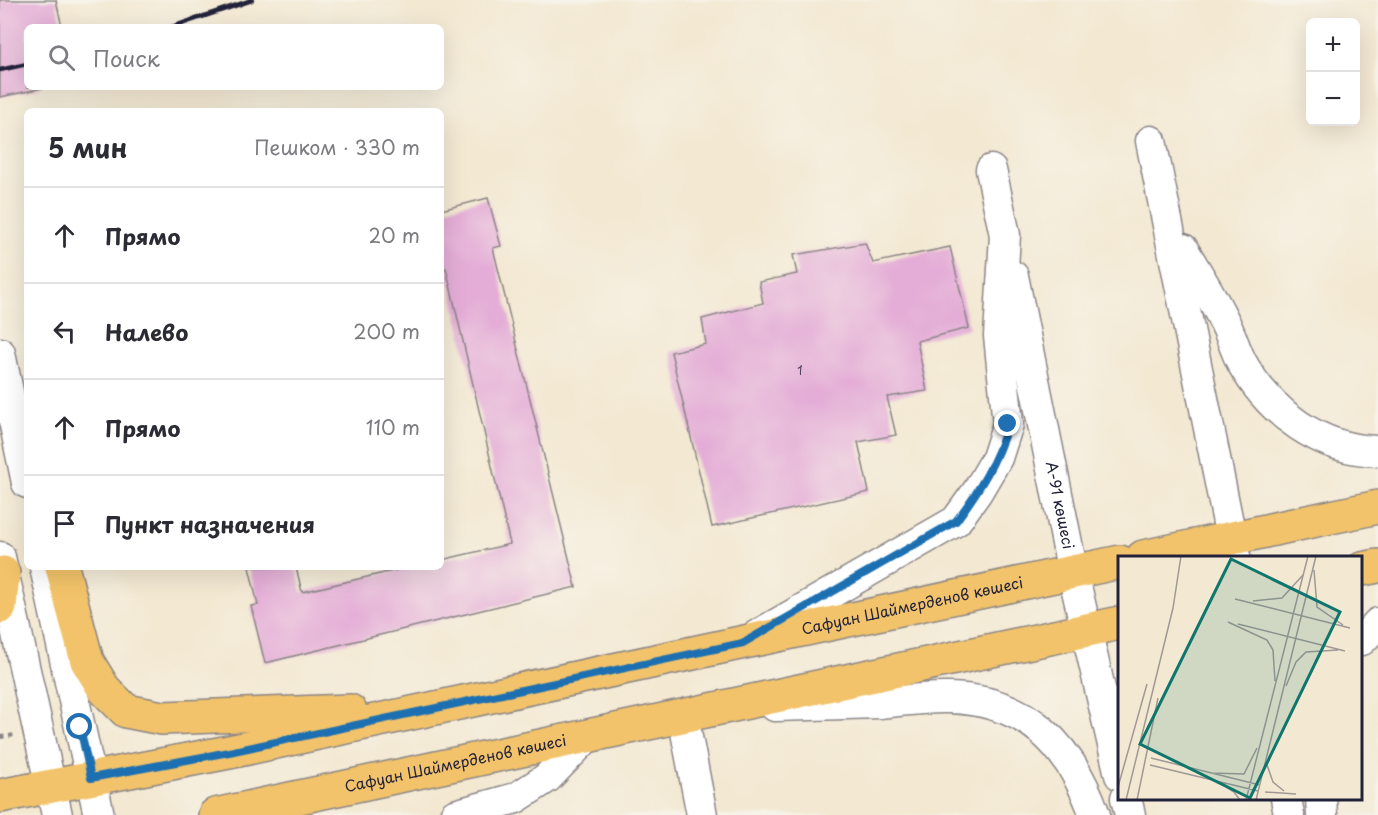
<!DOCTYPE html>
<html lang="ru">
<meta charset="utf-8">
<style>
:root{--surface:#fff;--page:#f2f2f3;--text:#2b2b33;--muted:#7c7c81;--line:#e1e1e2}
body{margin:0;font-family:"Playpen Sans",sans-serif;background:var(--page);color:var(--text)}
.controls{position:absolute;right:18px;top:18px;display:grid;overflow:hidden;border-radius:9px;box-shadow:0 6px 24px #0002}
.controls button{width:54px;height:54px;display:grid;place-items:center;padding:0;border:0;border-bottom:2px solid var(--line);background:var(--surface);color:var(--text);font:30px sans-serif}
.stop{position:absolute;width:18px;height:18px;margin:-14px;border:4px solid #1f6fb2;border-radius:50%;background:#fff}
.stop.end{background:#1f6fb2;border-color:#fff;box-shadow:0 2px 6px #0008}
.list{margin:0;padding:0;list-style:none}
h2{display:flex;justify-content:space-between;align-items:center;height:78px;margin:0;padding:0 24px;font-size:26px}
h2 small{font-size:20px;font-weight:400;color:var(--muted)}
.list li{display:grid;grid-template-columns:39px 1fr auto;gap:18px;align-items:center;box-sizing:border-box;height:96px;padding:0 24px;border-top:2px solid var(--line)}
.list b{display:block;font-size:22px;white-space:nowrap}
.list em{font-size:20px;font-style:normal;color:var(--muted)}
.icon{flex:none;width:33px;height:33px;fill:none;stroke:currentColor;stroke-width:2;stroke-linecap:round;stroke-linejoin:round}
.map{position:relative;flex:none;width:1378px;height:815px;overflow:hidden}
.search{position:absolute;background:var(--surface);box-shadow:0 6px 24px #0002;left:24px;top:24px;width:420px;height:66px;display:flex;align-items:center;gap:15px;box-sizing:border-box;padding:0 21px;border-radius:9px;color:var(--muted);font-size:22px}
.panel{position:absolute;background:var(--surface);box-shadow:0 6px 24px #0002;left:24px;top:108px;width:420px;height:462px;border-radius:9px}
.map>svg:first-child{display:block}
.building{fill:#e4add7}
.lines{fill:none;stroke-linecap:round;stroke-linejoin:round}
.minor-casing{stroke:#8a8586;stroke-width:33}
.major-casing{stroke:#8a8586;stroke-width:36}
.path{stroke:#8a8586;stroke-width:4;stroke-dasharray:4.5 4.5;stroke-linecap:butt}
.minor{stroke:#fff;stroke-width:30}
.major{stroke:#f2c36a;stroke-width:33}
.rail{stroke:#22223b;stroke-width:4.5}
.route{stroke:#1f6fb2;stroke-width:8}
.labels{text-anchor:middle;stroke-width:6;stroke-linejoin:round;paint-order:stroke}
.number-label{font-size:12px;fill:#524562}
.street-label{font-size:15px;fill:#22223b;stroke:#f7f3e8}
.inset-road{fill:none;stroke:#9f9996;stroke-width:1.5}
.view{fill:#0f766e;fill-opacity:0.15;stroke:#0f766e;stroke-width:3}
.inset-edge{fill:none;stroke:#22223b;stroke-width:3}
</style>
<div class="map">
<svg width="1378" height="815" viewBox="0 0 1378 815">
<rect width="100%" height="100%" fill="#f7f3e8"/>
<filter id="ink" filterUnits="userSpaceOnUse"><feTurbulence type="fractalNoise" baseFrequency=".0167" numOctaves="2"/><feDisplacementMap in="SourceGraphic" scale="12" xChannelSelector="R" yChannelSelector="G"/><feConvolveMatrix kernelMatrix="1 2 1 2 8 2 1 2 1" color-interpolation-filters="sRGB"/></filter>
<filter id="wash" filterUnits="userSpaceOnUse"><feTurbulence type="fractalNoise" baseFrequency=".008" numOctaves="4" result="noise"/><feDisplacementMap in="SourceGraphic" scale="24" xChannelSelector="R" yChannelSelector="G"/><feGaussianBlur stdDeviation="1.35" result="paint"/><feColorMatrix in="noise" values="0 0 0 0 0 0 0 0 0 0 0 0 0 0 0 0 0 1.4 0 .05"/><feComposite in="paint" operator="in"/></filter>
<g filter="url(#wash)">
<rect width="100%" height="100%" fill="#f3e8d2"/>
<g id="blocks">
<path class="building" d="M0 0H56L62 27H27V87L43 88 0 97Z
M488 198 501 246 493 248 576 587 265 663 251 606 258 605 249 567H296L302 592 410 567H441V560L510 544 446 268 441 269V210Z
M865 243 873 263 950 247 969 328 917 341 927 391 887 397 896 435 858 442 869 492 712 527 671 352 706 344 702 319 763 303 759 282 797 274 793 255Z"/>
</g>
</g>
<g filter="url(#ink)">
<use href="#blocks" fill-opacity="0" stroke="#8a8586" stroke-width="1.5"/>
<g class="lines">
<defs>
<g id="minor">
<path d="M1151 141 1235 557"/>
<path d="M1183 249C1197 273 1212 296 1224 321 1231 334 1235 350 1242 363 1270 413 1320 450 1378 451"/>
<path id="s1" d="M1013 276 1073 573 1120 775"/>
<path d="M0 353 27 483"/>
<path d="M0 557 57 815"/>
<path d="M45 567 99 815"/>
<path d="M756 636 956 521 977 492 997 458 1008 424 999 336 1005 235 991 170"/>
<path d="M1362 640 1378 623"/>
<path d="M775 706C810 705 845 704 880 703 903 701 926 697 949 698 1028 700 1070 745 1095 815"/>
<path d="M683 716 702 815"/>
<path d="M1126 798 1130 815"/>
<path d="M1286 798 1289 815"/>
<path d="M1321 798 1322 815"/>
<path d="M455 815 516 798 547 778 588 736"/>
</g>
<g id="major">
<path d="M1143 557 1378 507"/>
<path d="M62 567 87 661 104 689 126 711 162 718 350 711"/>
<path d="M1362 569 1378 566"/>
<path d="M0 607 3 573"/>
<path id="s2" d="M0 796 229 752 1120 562"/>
<path id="s3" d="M215 815 1120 623"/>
</g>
</defs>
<use href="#minor" class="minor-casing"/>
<use href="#major" class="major-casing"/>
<path class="path" d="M0 737 16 735"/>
<use href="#minor" class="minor"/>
<use href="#major" class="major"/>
<path class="rail" d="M172 27 252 0
M0 70 27 64"/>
</g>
</g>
<g class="lines" filter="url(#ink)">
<path class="route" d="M80 727 91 778 229 752 743 643 956 521C980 489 996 463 1008 424"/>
</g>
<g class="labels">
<g class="number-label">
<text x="800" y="375">1</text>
</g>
<g class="street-label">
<text dy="5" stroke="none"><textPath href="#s1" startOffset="234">А-91 көшесі</textPath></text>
<text dy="5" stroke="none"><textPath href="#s2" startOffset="932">Сафуан Шаймерденов көшесі</textPath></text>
<text dy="5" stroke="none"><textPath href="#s3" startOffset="246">Сафуан Шаймерденов көшесі</textPath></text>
</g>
</g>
<g transform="translate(1118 556)">
<rect width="244" height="244" fill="#f3e8d2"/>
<path class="inset-road" d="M196 14 199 51 225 69M117 43 232 72M135 45 164 42 185 19M110 66 149 84 155 94 157 125M120 68 227 95M168 130 178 106 188 96 220 94M33 202 142 229M148 206 155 226 166 235M32 209 140 235M93 217 126 218 139 192M99 225 116 236 122 244M0 231 29 128M147 236 178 238M8 244 55 52 63 0M19 244 40 142M128 244 190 0M138 244 198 0"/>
<path class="view" d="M113 3 222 56 132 242 22 188Z"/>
<rect width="244" height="244" class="inset-edge"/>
</g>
</svg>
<div class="controls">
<button>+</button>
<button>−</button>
</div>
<div class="stop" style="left:80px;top:727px"></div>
<div class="stop end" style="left:1008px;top:424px"></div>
<div class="search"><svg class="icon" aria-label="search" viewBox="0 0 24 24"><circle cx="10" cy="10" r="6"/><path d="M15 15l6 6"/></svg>Поиск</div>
<section class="panel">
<h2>5 мин<small>Пешком · 330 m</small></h2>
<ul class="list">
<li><svg class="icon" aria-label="ahead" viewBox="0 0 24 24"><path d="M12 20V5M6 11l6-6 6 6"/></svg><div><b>Прямо</b></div><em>20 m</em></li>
<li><svg class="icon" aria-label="left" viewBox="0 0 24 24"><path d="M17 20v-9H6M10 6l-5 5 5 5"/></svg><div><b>Налево</b></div><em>200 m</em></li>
<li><svg class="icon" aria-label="ahead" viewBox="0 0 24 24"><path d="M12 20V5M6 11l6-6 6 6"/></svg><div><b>Прямо</b></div><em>110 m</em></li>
<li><svg class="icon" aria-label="arrive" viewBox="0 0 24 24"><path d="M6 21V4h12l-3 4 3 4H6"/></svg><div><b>Пункт назначения</b></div></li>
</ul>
</section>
</div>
